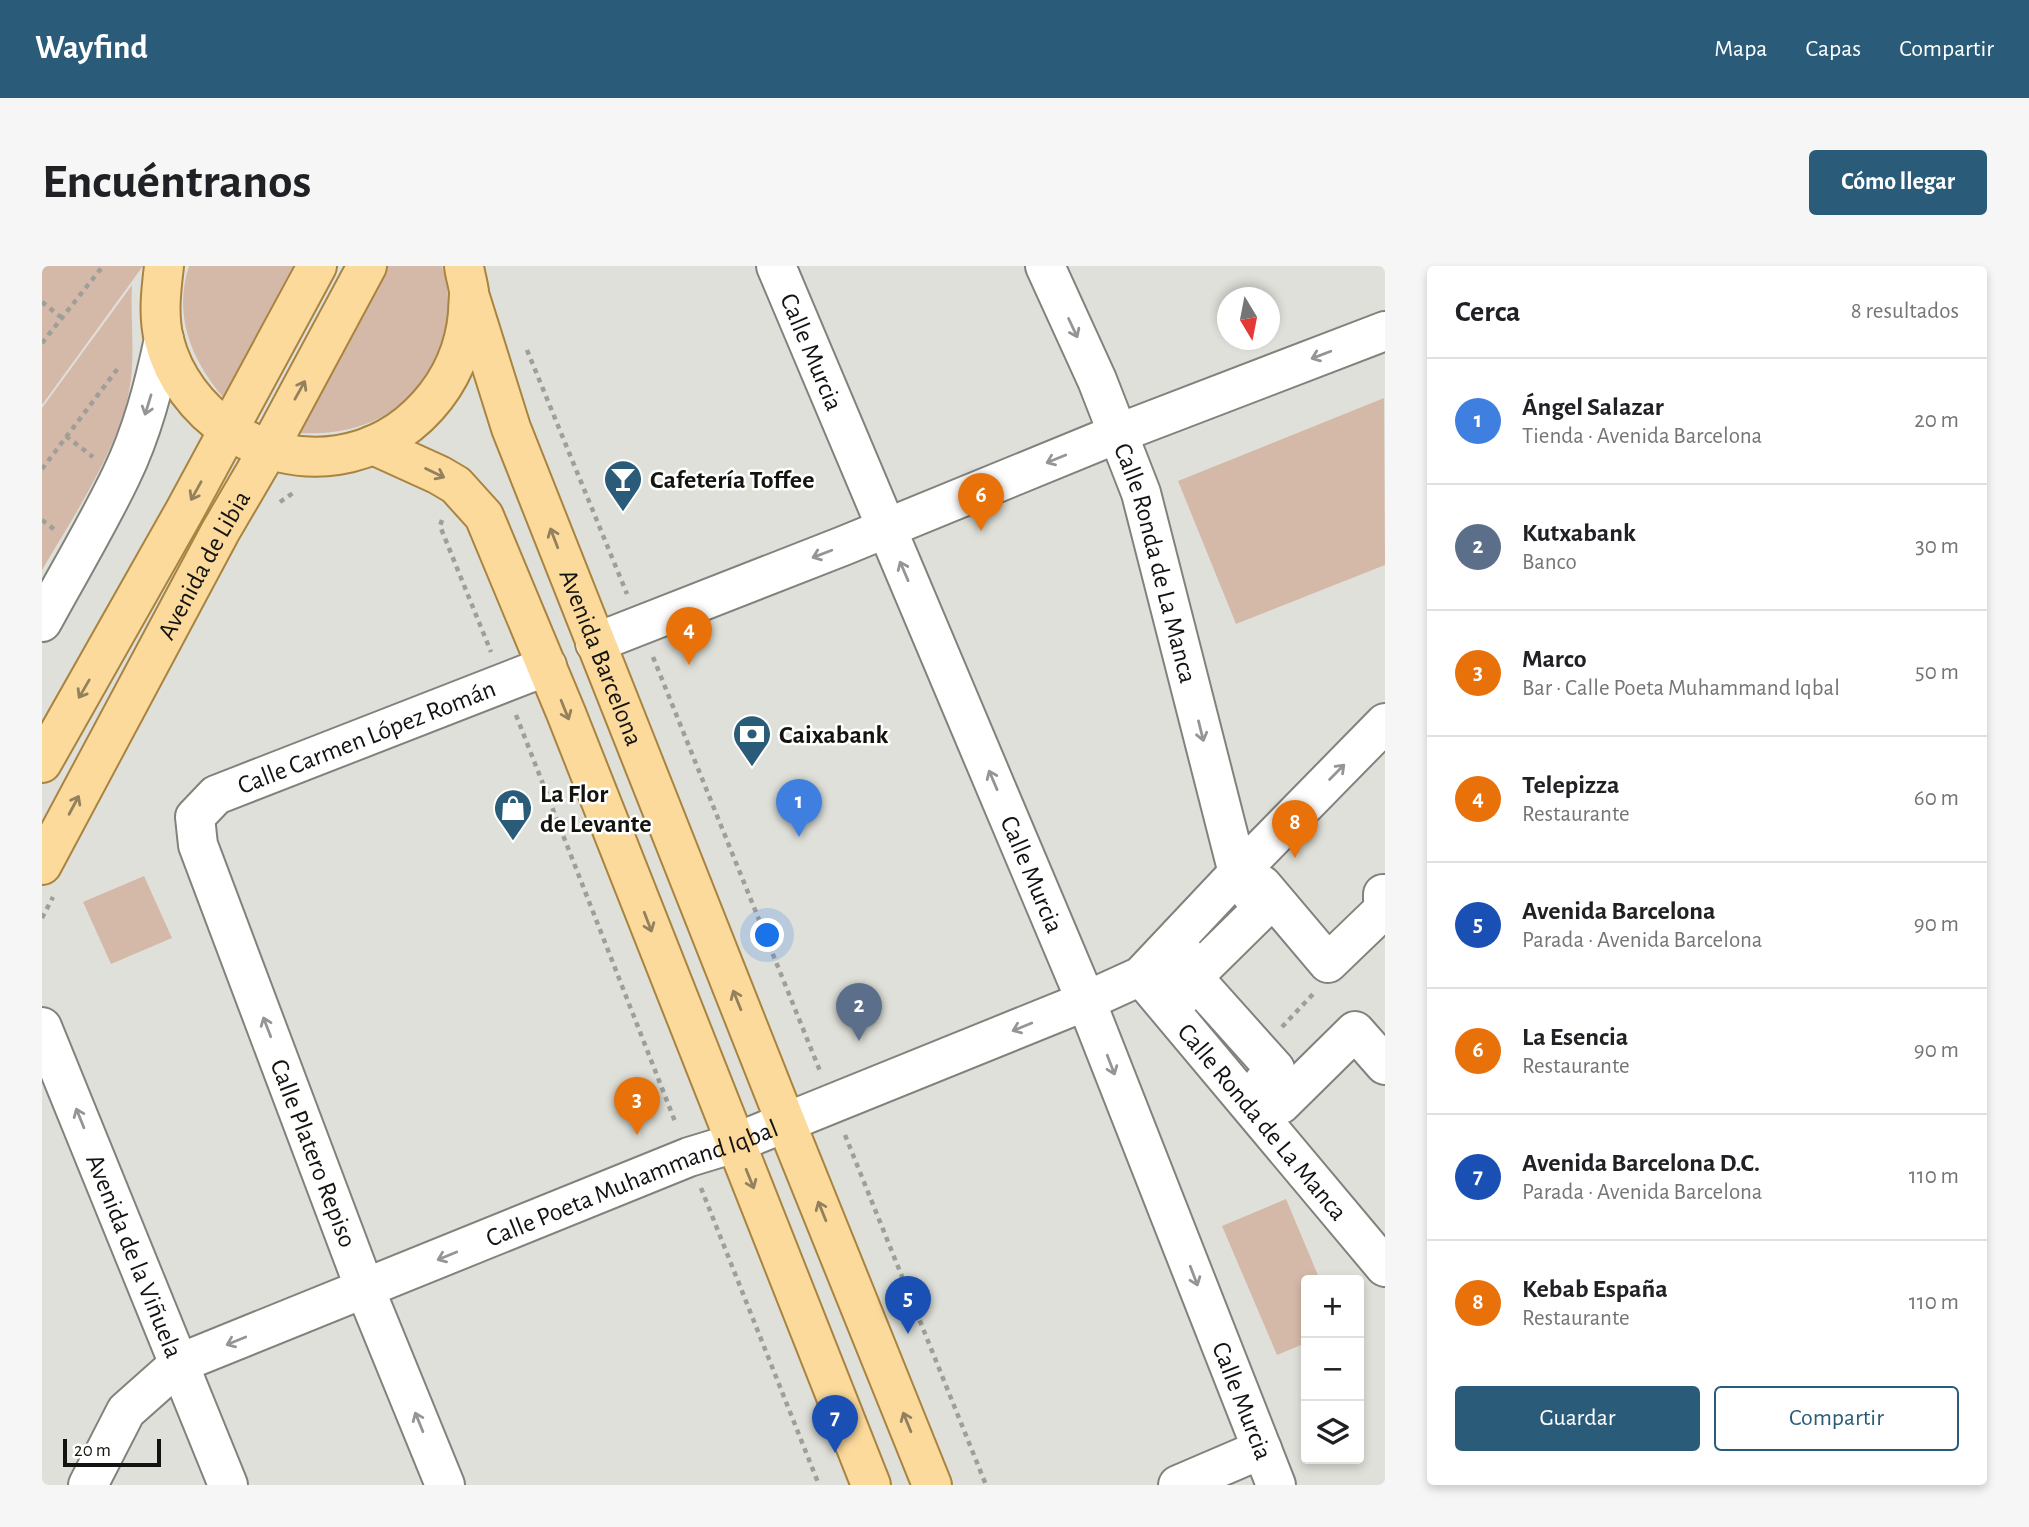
<!DOCTYPE html>
<html lang="es">
<meta charset="utf-8">
<style>
:root{--surface:#fff;--page:#f6f6f6;--text:#202124;--muted:#757577;--line:#e0e0e0;--accent:#2a5c79}
body{margin:0;font-family:"Alegreya Sans",sans-serif;background:var(--page);color:var(--text)}
.controls{position:absolute;right:21px;bottom:21px;display:grid;overflow:hidden;border-radius:7px;box-shadow:0 4px 10px #0003}
.controls button{width:63px;height:63px;display:grid;place-items:center;padding:0;border:0;border-bottom:2px solid var(--line);background:var(--surface);color:var(--text);font:35px sans-serif}
.compass{position:absolute;left:1175px;top:21px;width:63px;height:63px;border-radius:50%;background:var(--surface);box-shadow:0 4px 10px #0003;rotate:170deg}
.scale{position:absolute;left:21px;bottom:18px;width:98px;box-sizing:border-box;padding-left:7px;border:4px solid #131311;border-top:0;font-size:19px;line-height:24px;white-space:nowrap;color:#131311;-webkit-text-stroke:5px #fffffe;paint-order:stroke}
.you{position:absolute;left:726px;top:670px;width:24px;height:24px;margin:-18px;border:5px solid #fff;border-radius:50%;background:#1a73e8;box-shadow:0 0 0 10px #1a73e833}
.badge{display:grid;place-items:center;width:46px;height:46px;border-radius:50%;background:var(--accent);color:#fff;font-size:23px;font-weight:700}
.pin{position:absolute;translate:-50% -58px;filter:drop-shadow(0 2px 4px #0008)}
.pin::after{content:'';position:absolute;top:37px;width:24px;height:21px;background:inherit;clip-path:polygon(0 0,100% 0,50% 100%)}
.list{margin:0;padding:0;list-style:none}
h2{display:flex;justify-content:space-between;align-items:center;height:91px;margin:0;padding:0 28px;font-size:30px}
h2 small{font-size:23px;font-weight:400;color:var(--muted)}
.list li{display:grid;grid-template-columns:46px 1fr auto;gap:21px;align-items:center;box-sizing:border-box;height:126px;padding:0 28px;border-top:2px solid var(--line)}
.list b{display:block;font-size:26px;white-space:nowrap}
.list p{margin:0;font-size:23px;white-space:nowrap;color:var(--muted)}
.list em{font-size:23px;font-style:normal;color:var(--muted)}
.actions{display:flex;gap:14px;padding:21px 28px}
.actions a{flex:1;padding:16px 0;border:2px solid var(--accent);border-radius:7px;text-align:center;font-size:24px;color:var(--accent)}
.actions .main{background:var(--accent);color:#fff}
.icon{flex:none;width:38px;height:38px;fill:none;stroke:currentColor;stroke-width:2;stroke-linecap:round;stroke-linejoin:round}
.map{position:relative;flex:none;width:1343px;height:1219px;overflow:hidden;border-radius:7px}
header{display:flex;align-items:center;gap:42px;box-sizing:border-box;height:98px;padding:0 35px;background:var(--accent);color:#fff}
header strong{font-size:33px}
nav{display:flex;gap:38px;margin-inline-start:auto;font-size:24px}
.intro{display:flex;align-items:center;justify-content:space-between;box-sizing:border-box;height:168px;padding:0 42px}
h1{margin:0;font-size:49px}
.button{padding:18px 32px;border-radius:7px;background:var(--accent);color:#fff;font-size:24px;font-weight:700}
main{display:flex;gap:42px;padding:0 42px}
aside{flex:1;background:var(--surface);border-radius:7px;box-shadow:0 4px 10px #0003}
.map>svg:first-child{display:block}
.green{fill:#d4b9a9}
.lines{fill:none;stroke-linecap:round;stroke-linejoin:round}
.minor-casing{stroke:#82827d;stroke-width:42}
.major-casing{stroke:#a98440;stroke-width:42}
.path{stroke:#9f9f9a;stroke-width:4.5;stroke-dasharray:5 5;stroke-linecap:butt}
.minor{stroke:#fff;stroke-width:38}
.major{stroke:#fcda9c;stroke-width:38}
.oneway{stroke:#959594}
.oneway2{stroke:#93805d}
.labels{text-anchor:middle;stroke-width:5;stroke-linejoin:round;paint-order:stroke}
.street-label{font-size:26px;fill:#131311;stroke:#fffffe}
.poi-label{font-size:26px;font-weight:bold;fill:#131311;stroke:#fffffe;text-anchor:start}
</style>
<header>
<strong>Wayfind</strong>
<nav><a>Mapa</a><a>Capas</a><a>Compartir</a></nav>
</header>
<div class="intro"><h1>Encuéntranos</h1><a class="button">Cómo llegar</a></div>
<main>
<div class="map">
<svg width="1343" height="1219" viewBox="0 0 1343 1219">
<rect width="100%" height="100%" fill="#e0e0da"/>
<path class="green" d="M0 0H101L0 139Z
M147 0H251L181 131C149 93 131 49 147 0Z
M345 0H400C422 63 381 141 318 160 296 167 276 168 254 167Z
M90 19C88 54 94 91 87 126 76 183 30 253 0 304V142Z
M1342 132 1343 299 1194 358 1136 215Z
M102 610 130 672 69 698 41 636Z
M1244 933 1278 1014H1264V1077L1235 1089 1180 960Z"/>
<g class="lines">
<defs>
<g id="minor">
<path id="s1" d="M734 0 1044 735 1234 1219"/>
<path id="s2" d="M1003 0 1055 114 1099 227 1196 607"/>
<path d="M0 356C26 308 55 260 79 210 100 167 112 120 122 73"/>
<path d="M553 377 801 280 1077 167 1343 65"/>
<path d="M1343 628H1341V644L1286 697 1220 619 1209 628 1221 642 1157 705 1141 687 1128 701 1126 711 1140 730 1156 717 1233 803 1221 817 1239 838 1313 765 1343 799"/>
<path id="s3" d="M1104 716 1343 1001"/>
<path id="s4" d="M0 761 186 1219"/>
<path id="s5" d="M46 1219 84 1145 138 1097 647 891 693 877 1044 735 1099 710 1196 607 1343 457"/>
<path id="s6" d="M403 1219 323 1023 156 579 153 551 174 529 505 400"/>
<path d="M1136 1219 1220 1183"/>
</g>
<g id="major">
<path d="M122 0C119 25 116 49 122 74 141 149 219 201 296 189 367 178 420 117 426 47 426 40 427 33 427 26 426 17 423 9 422 0"/>
<path id="s7" d="M427 28 469 162 744 857 890 1219"/>
<path d="M331 179 397 209 414 219 442 250 524 447 829 1219"/>
<path d="M0 497 142 246 275 0"/>
<path id="s8" d="M0 599 178 266 226 184 325 0"/>
</g>
</defs>
<use href="#minor" class="minor-casing"/>
<use href="#major" class="major-casing"/>
<path class="path" d="M0 36 20 52
M0 77 61 0
M485 84 585 328
M24 170 51 191
M0 203 77 101
M238 236 254 225
M0 254 13 264
M400 254 398 260 449 386
M611 391 778 805
M474 449 634 858
M0 652 11 631
M1240 761 1272 727
M803 869 944 1219
M659 922 777 1219"/>
<use href="#minor" class="minor"/>
<use href="#major" class="major"/>
</g>
<defs><path id="oneway-shaft" d="M-6 0H5M1.5-3L5.5 0L1.5 3" fill="none" stroke-width="1.6" stroke-linecap="round" stroke-linejoin="round" transform="scale(1.75)"/></defs>
<g class="oneway">
<use href="#oneway-shaft" transform="translate(1031 62) rotate(65)"/>
<use href="#oneway-shaft" transform="translate(1279 89) rotate(159)"/>
<use href="#oneway-shaft" transform="translate(106 139) rotate(107)"/>
<use href="#oneway-shaft" transform="translate(1014 193) rotate(158)"/>
<use href="#oneway-shaft" transform="translate(780 288) rotate(159)"/>
<use href="#oneway-shaft" transform="translate(862 305) rotate(-113)"/>
<use href="#oneway-shaft" transform="translate(1159 465) rotate(76)"/>
<use href="#oneway-shaft" transform="translate(1295 506) rotate(-45)"/>
<use href="#oneway-shaft" transform="translate(951 514) rotate(-113)"/>
<use href="#oneway-shaft" transform="translate(225 761) rotate(-111)"/>
<use href="#oneway-shaft" transform="translate(980 761) rotate(158)"/>
<use href="#oneway-shaft" transform="translate(1069 799) rotate(69)"/>
<use href="#oneway-shaft" transform="translate(38 852) rotate(-112)"/>
<use href="#oneway-shaft" transform="translate(405 990) rotate(158)"/>
<use href="#oneway-shaft" transform="translate(1152 1010) rotate(69)"/>
<use href="#oneway-shaft" transform="translate(194 1075) rotate(158)"/>
<use href="#oneway-shaft" transform="translate(377 1156) rotate(-112)"/>
</g>
<g class="oneway2">
<use href="#oneway-shaft" transform="translate(258 124) rotate(-61)"/>
<use href="#oneway-shaft" transform="translate(393 207) rotate(26)"/>
<use href="#oneway-shaft" transform="translate(154 225) rotate(119)"/>
<use href="#oneway-shaft" transform="translate(512 272) rotate(-111)"/>
<use href="#oneway-shaft" transform="translate(42 423) rotate(120)"/>
<use href="#oneway-shaft" transform="translate(523 444) rotate(68)"/>
<use href="#oneway-shaft" transform="translate(32 539) rotate(-62)"/>
<use href="#oneway-shaft" transform="translate(606 656) rotate(69)"/>
<use href="#oneway-shaft" transform="translate(695 734) rotate(-112)"/>
<use href="#oneway-shaft" transform="translate(708 913) rotate(68)"/>
<use href="#oneway-shaft" transform="translate(780 945) rotate(-112)"/>
<use href="#oneway-shaft" transform="translate(865 1156) rotate(-112)"/>
</g>
<defs>
<symbol id="bar-pin" viewBox="-11 -11 22 30"><path d="M0 17L-7.5 6A9.5 9.5 0 1 1 7.5 6Z" fill="#2a5c79" stroke="#fffffe"/><path d="M-6-5H6L.8 .8V4.5H3.5V6h-7V4.5H-.8V.8Z" fill="#fff"/></symbol>
<symbol id="bank-pin" viewBox="-11 -11 22 30"><path d="M0 17L-7.5 6A9.5 9.5 0 1 1 7.5 6Z" fill="#2a5c79" stroke="#fffffe"/><path d="M-6-4H6V4H-6ZM0-2.3a2.3 2.3 0 1 0 0 4.6a2.3 2.3 0 1 0 0-4.6Z" fill="#fff"/></symbol>
<symbol id="shop-pin" viewBox="-11 -11 22 30"><path d="M0 17L-7.5 6A9.5 9.5 0 1 1 7.5 6Z" fill="#2a5c79" stroke="#fffffe"/><path d="M-5-2.5h2.3a2.7 3.5 0 0 1 5.4 0H5L5.5 6h-11ZM-1.5-2.5h3a1.5 2.3 0 0 0-3 0Z" fill="#fff"/></symbol>
</defs>
<g fill-rule="evenodd">
<use href="#bar-pin" x="559" y="191" width="44" height="60"/>
<use href="#bank-pin" x="688" y="446" width="44" height="60"/>
<use href="#shop-pin" x="449" y="520" width="44" height="60"/>
</g>
<g class="labels">
<g class="street-label">
<text dy="9" stroke="none"><textPath href="#s1" startOffset="93">Calle Murcia</textPath></text>
<text dy="9" stroke="none"><textPath href="#s2" startOffset="318">Calle Ronda de La Manca</textPath></text>
<text dy="9" stroke="none"><textPath href="#s8" startOffset="341">Avenida de Libia</textPath></text>
<text dy="9" stroke="none"><textPath href="#s7" startOffset="387">Avenida Barcelona</textPath></text>
<text dy="9" stroke="none"><textPath href="#s6" startOffset="906">Calle Carmen López Román</textPath></text>
<text dy="9" stroke="none"><textPath href="#s1" startOffset="660">Calle Murcia</textPath></text>
<text dy="9" stroke="none"><textPath href="#s3" startOffset="182">Calle Ronda de La Manca</textPath></text>
<text transform="translate(272 887) rotate(69)" y="9">Calle Platero Repiso</text>
<text dy="9" stroke="none"><textPath href="#s5" startOffset="642">Calle Poeta Muhammand Iqbal</textPath></text>
<text dy="9" stroke="none"><textPath href="#s4" startOffset="247">Avenida de la Viñuela</textPath></text>
<text dy="9" stroke="none"><textPath href="#s1" startOffset="1227">Calle Murcia</textPath></text>
</g>
<g class="poi-label">
<text x="608" y="222">Cafetería Toffee</text>
<text x="737" y="477">Caixabank</text>
<text x="498" y="536">La Flor<tspan x="498" dy="30">de Levante</tspan></text>
</g>
</g>
</svg>
<div class="controls">
<button>+</button>
<button>−</button>
<button><svg class="icon" aria-label="layers" viewBox="0 0 24 24"><path d="M12 4l9 5-9 5-9-5zM3 14l9 5 9-5"/></svg></button>
</div>
<svg class="compass" viewBox="-18 -18 36 36"><path d="M0-13l5 13h-10z" fill="#e53935"/><path d="M0 13l5-13h-10z" fill="#757577"/></svg>
<div class="scale">20 m</div>
<div class="you"></div>
<div class="pin badge" style="left:757px;top:571px;background:#3f7fe0">1</div>
<div class="pin badge" style="left:817px;top:775px;background:#5c6f8a">2</div>
<div class="pin badge" style="left:595px;top:869px;background:#e8710a">3</div>
<div class="pin badge" style="left:647px;top:399px;background:#e8710a">4</div>
<div class="pin badge" style="left:866px;top:1068px;background:#1a4fb4">5</div>
<div class="pin badge" style="left:939px;top:265px;background:#e8710a">6</div>
<div class="pin badge" style="left:793px;top:1187px;background:#1a4fb4">7</div>
<div class="pin badge" style="left:1253px;top:592px;background:#e8710a">8</div>
</div>
<aside>
<h2>Cerca<small>8 resultados</small></h2>
<ul class="list">
<li><span class="badge" style="background:#3f7fe0">1</span><div><b>Ángel Salazar</b><p>Tienda · Avenida Barcelona</p></div><em>20 m</em></li>
<li><span class="badge" style="background:#5c6f8a">2</span><div><b>Kutxabank</b><p>Banco</p></div><em>30 m</em></li>
<li><span class="badge" style="background:#e8710a">3</span><div><b>Marco</b><p>Bar · Calle Poeta Muhammand Iqbal</p></div><em>50 m</em></li>
<li><span class="badge" style="background:#e8710a">4</span><div><b>Telepizza</b><p>Restaurante</p></div><em>60 m</em></li>
<li><span class="badge" style="background:#1a4fb4">5</span><div><b>Avenida Barcelona</b><p>Parada · Avenida Barcelona</p></div><em>90 m</em></li>
<li><span class="badge" style="background:#e8710a">6</span><div><b>La Esencia</b><p>Restaurante</p></div><em>90 m</em></li>
<li><span class="badge" style="background:#1a4fb4">7</span><div><b>Avenida Barcelona D.C.</b><p>Parada · Avenida Barcelona</p></div><em>110 m</em></li>
<li><span class="badge" style="background:#e8710a">8</span><div><b>Kebab España</b><p>Restaurante</p></div><em>110 m</em></li>
</ul>
<div class="actions"><a class="main">Guardar</a><a>Compartir</a></div>
</aside>
</main>
